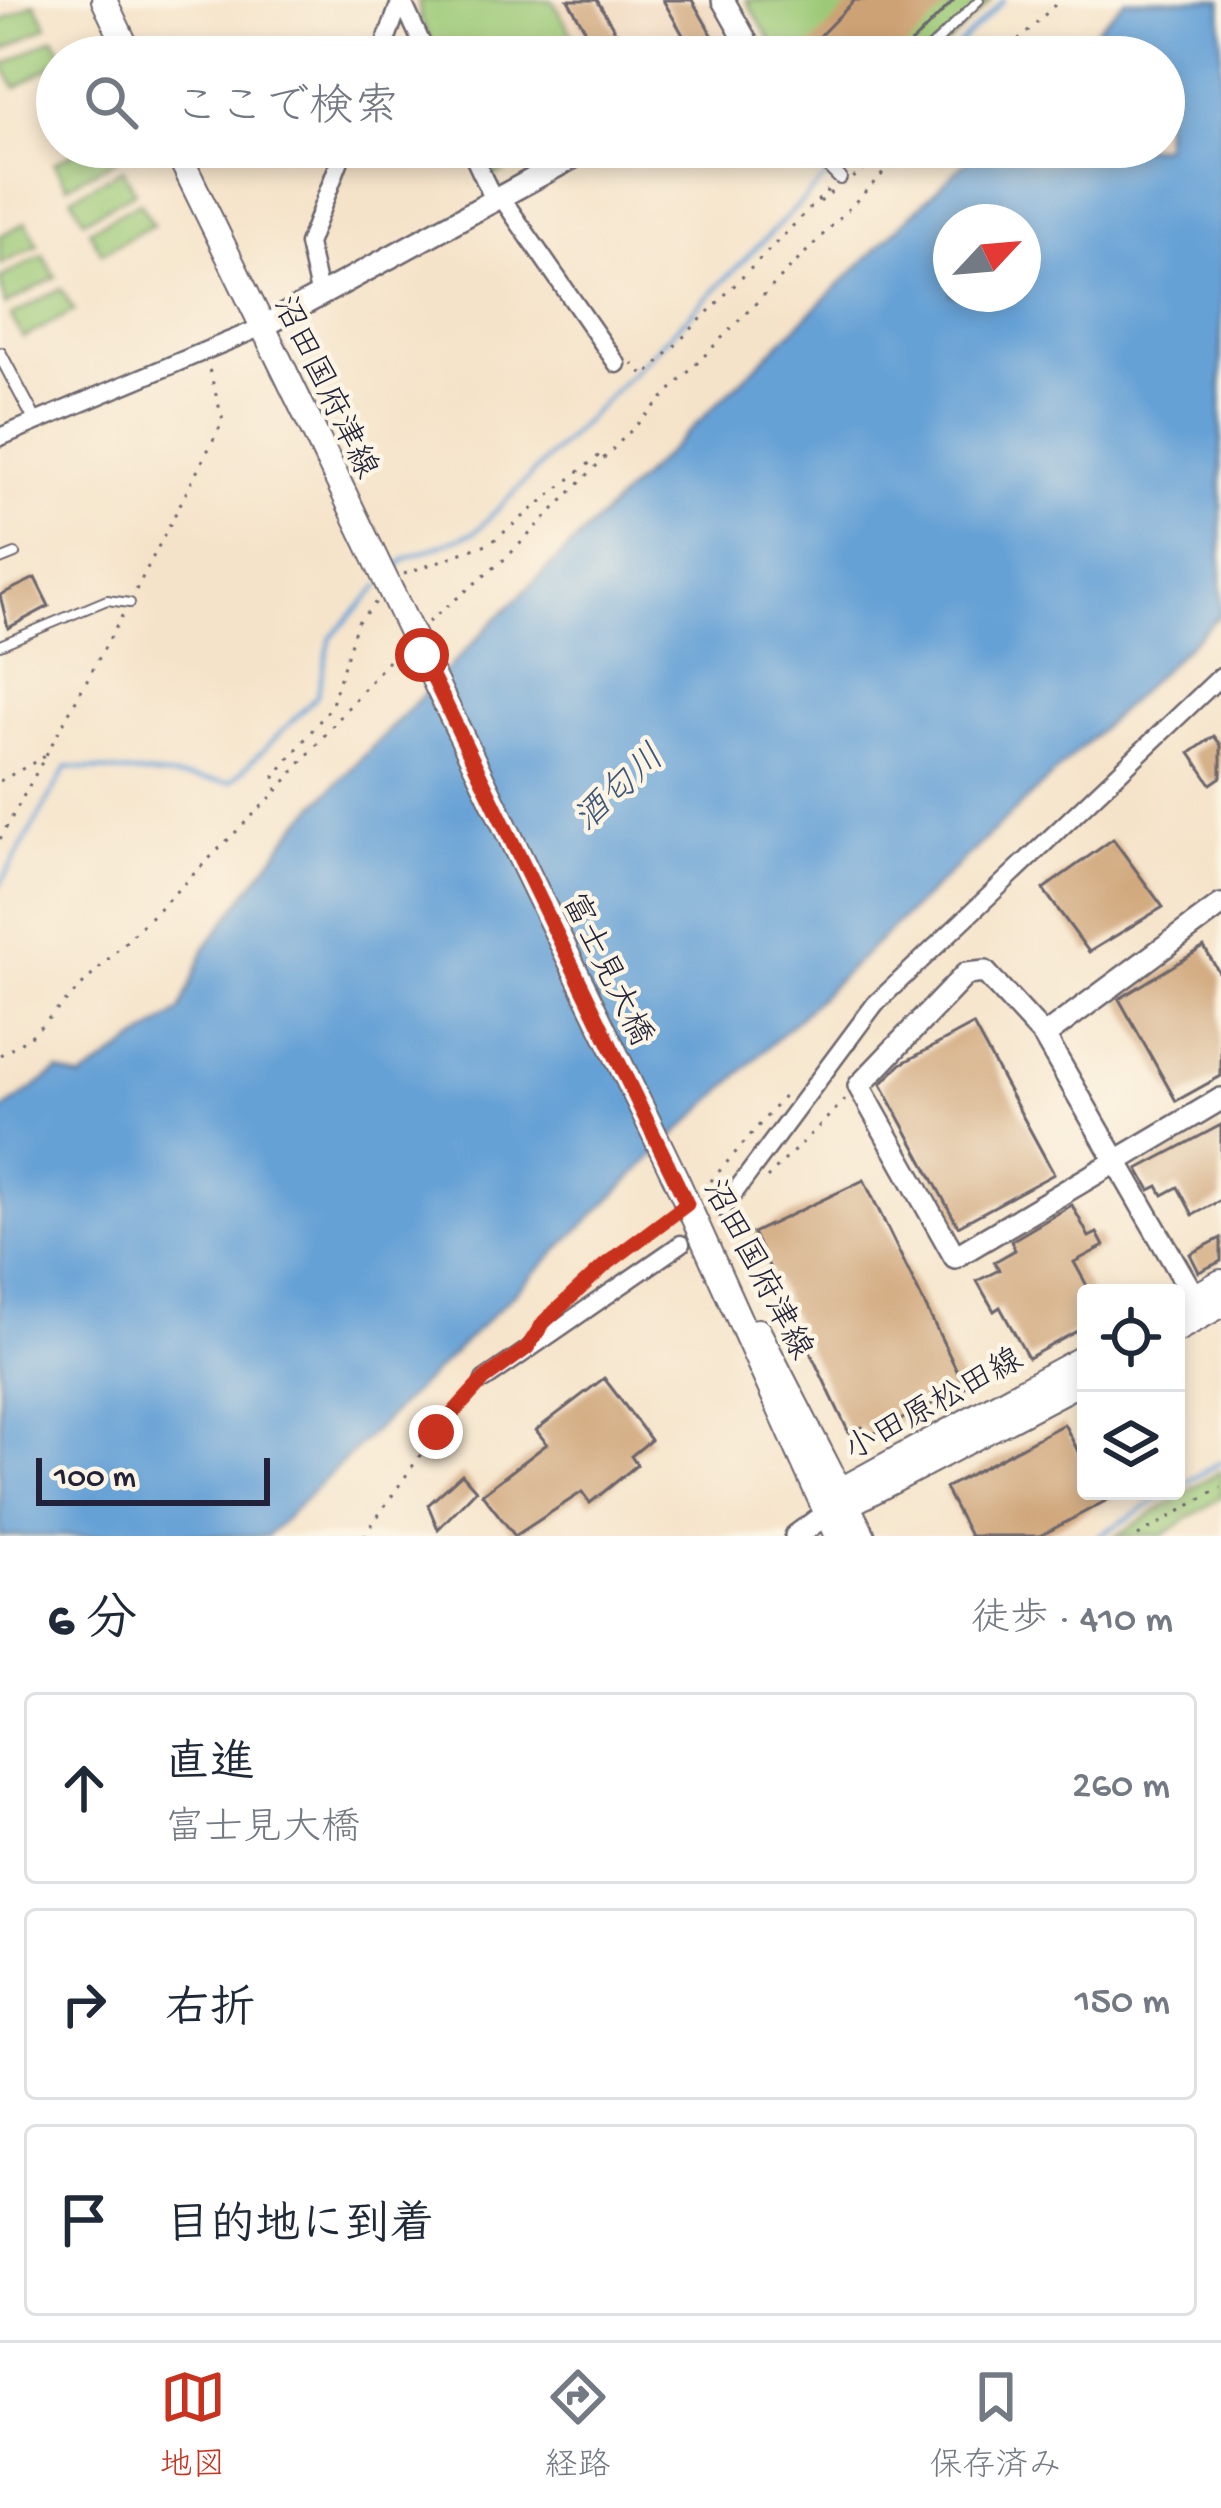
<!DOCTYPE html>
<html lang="ja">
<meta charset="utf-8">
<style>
:root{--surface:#fff;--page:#f6f6f7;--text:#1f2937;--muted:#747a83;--line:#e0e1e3;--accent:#c8321e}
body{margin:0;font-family:"Gochi Hand","Klee One",sans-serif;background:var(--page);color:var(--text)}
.controls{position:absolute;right:36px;bottom:36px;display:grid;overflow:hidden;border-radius:12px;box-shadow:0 6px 18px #0003}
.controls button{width:108px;height:108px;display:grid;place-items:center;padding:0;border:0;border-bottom:3px solid var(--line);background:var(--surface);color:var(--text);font:60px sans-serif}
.compass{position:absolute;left:933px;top:204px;width:108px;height:108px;border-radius:50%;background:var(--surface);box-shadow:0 6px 18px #0003;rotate:64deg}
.scale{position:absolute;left:36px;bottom:30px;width:234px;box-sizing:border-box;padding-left:12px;border:6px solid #22223b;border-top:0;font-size:33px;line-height:42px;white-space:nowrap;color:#22223b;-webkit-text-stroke:9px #fcf5e5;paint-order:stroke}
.stop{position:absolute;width:36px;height:36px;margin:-27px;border:9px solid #c8321e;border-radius:50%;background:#fff}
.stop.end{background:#c8321e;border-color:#fff;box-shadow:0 3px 12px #0008}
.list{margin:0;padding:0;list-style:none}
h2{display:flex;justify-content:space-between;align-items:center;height:156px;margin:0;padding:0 48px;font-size:51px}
h2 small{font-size:39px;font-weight:400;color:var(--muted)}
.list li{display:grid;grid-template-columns:78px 1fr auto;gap:36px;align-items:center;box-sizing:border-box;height:192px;margin:0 24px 24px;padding:0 24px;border:3px solid var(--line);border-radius:12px}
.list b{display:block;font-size:45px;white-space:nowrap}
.list p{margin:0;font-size:39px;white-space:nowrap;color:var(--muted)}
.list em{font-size:39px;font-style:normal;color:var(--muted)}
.icon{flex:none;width:66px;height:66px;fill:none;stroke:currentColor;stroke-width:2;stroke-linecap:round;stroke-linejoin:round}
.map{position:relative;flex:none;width:1221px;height:1536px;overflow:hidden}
.search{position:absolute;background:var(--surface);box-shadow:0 6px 18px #0003;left:36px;right:36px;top:36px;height:132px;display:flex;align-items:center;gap:30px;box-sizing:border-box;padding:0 42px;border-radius:66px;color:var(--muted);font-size:45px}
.sheet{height:804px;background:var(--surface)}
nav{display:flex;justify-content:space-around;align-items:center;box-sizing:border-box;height:168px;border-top:3px solid var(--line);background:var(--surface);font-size:33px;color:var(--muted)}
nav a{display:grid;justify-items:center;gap:6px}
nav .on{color:var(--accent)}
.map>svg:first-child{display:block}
.built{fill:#f0d5bc}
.green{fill:#9cc977;stroke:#5f7659;stroke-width:3}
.water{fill:#66a1d6;stroke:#446288;stroke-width:3;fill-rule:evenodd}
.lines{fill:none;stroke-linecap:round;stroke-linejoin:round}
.stream{stroke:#66a1d6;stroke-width:4.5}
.building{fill:#cda275}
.service-casing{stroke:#6c666d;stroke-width:12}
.pedestrian-casing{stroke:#6c666d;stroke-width:16}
.minor-casing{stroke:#6c666d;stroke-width:21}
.tertiary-casing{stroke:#6c666d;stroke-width:26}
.secondary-casing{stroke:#6c666d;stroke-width:28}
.path{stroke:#6c666d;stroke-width:3;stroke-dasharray:3 9;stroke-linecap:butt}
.service{stroke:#fff;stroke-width:8}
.pedestrian{stroke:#fff;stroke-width:12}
.minor{stroke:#fff;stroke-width:16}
.tertiary{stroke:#fff;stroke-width:21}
.secondary{stroke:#fff;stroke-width:24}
.secondary-bridge-casing{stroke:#6c666d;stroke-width:28;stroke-linecap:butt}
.secondary-bridge{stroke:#fff;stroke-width:24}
.route{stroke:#c8321e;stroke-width:15}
.labels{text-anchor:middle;stroke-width:9;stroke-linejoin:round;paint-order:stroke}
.street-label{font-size:33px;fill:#22223b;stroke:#fcf5e5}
.water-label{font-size:36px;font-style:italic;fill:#3d5579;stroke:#fcf5e5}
</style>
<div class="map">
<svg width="1221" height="1536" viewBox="0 0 1221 1536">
<rect width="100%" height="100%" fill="#fcf5e5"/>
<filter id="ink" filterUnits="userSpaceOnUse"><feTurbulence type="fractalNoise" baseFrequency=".00833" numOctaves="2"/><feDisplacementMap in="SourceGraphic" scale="24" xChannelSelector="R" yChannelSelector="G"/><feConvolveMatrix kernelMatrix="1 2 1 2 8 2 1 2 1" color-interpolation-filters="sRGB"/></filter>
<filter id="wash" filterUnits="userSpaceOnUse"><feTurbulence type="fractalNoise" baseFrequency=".004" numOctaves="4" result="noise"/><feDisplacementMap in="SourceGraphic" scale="48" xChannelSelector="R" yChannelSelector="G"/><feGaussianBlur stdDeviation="2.7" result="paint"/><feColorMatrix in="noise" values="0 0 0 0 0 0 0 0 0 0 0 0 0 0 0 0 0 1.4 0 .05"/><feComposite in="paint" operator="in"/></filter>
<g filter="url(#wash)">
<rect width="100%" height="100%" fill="#f5e3c9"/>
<path class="built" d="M412 0H710L736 45 722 57H434Z"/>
<path class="green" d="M419 0H552L585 57H439L420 18Z
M746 0H991L935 57H774L777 51Z
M35 3 47 26 0 52V22Z
M54 38 65 57 16 88 3 65Z
M84 147H111L117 159 67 186 54 163Z
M481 147H549L495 176Z
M123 169 135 192 84 220 72 197Z
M140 202 153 225 102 253 89 230Z
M26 222 38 245 0 265V236Z
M43 255 56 277 5 305 0 278Z
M61 288 74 311 23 338 11 316Z
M1221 1471V1497L1162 1536H1116Z"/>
<path class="water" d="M1125 0H1221V614L662 1148 267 1536H0V1112L58 1071 81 1079 180 1011 205 948 298 824 497 618 981 147H1164V57H1070ZM951 222H1023V294H951Z"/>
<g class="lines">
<path class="stream" d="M947 57 1004 0
M391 573 405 559 475 532 856 147
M0 885 67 767 231 782 317 696 331 637 379 586
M1176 1489 1221 1462
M1099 1536 1172 1491"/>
</g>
<g id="blocks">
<path class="building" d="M568 0H597L630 57H601Z
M663 0H692L719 47 701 57H645L683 35Z
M855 0H954L898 57H799Z
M35 578 49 606 8 628 0 595Z
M1214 736 1221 745V777L1211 784 1190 753Z
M1113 839 1163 907 1089 952 1043 889Z
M1204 947 1221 976V1076L1176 1101 1119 999Z
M973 1025 1054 1174 958 1226 881 1084 901 1064Z
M1221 1125V1200L1193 1215 1178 1187 1163 1195 1158 1186 1150 1190 1138 1169Z
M864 1180 965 1387 867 1437 862 1427 849 1433 753 1233Z
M1072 1205 1089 1237 1097 1233 1104 1246 1074 1262 1091 1293H1086V1326L1028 1358 1000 1307 994 1311 977 1281 999 1270 994 1262 1015 1250 1011 1241Z
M1221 1238V1261L1199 1272 1190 1254Z
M604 1378 651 1440 631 1456 637 1465 590 1503 582 1492 515 1536 482 1494 547 1444 536 1430Z
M1064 1424 1080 1455 1086 1451V1491H1124L1040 1536H970L945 1488Z
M462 1474 476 1490 438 1529 428 1505Z"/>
</g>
</g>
<g filter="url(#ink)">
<use href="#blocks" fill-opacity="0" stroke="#6c666d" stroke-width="3"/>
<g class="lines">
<defs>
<path id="service" d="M921 57 979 0
M796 147 804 162 831 147
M0 560 15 554
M0 645 107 600 130 603"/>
<path id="pedestrian" d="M826 164 840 178
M0 354 35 420"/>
<path id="minor" d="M402 0 428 57
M380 57 401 0
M469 147 494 200
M501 197 617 364
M320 297 308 244 345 147
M0 437 262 327
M723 1208 875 1004 1221 676
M484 1380 681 1244"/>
<path id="tertiary" d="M723 0 750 48 749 57
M262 327 592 147
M1044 1036 1221 905
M1200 1307 1044 1036 985 972 966 974 859 1086 955 1257 1221 1099
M796 1536 826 1514"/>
<path id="secondary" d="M104 0 131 57
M175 147 328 460
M392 593 677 1181 837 1536
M1176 1307 1221 1282
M1176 1330 1221 1305
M758 1331 863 1536
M833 1502 839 1491 1086 1356
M834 1512 1086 1379"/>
</defs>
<use href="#service" class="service-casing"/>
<use href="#pedestrian" class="pedestrian-casing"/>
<use href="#minor" class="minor-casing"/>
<use href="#tertiary" class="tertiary-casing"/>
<use href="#secondary" class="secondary-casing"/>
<path class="path" d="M1001 57 1060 0
M853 178 895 147
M820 202 835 189
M632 363 645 376 832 186
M404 574 492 542 602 453
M136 590 223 421 208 365
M428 622 507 557 909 147
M0 781 51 753
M277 791 399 648
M0 839 123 614
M0 1055 32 1035 277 791 275 776 331 707 357 623 376 602
M767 1178 845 1100
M703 1190 787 1093
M567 1301 671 1216
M364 1536 437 1431 475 1390
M1138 1536 1221 1487"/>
<use href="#service" class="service"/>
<use href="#pedestrian" class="pedestrian"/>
<use href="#minor" class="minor"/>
<use href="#tertiary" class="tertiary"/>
<use href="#secondary" class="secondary"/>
<defs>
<path id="secondary-bridge" d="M328 460 392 593"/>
</defs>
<use href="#secondary-bridge" class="secondary-bridge-casing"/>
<use href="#secondary-bridge" class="secondary-bridge"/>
</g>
</g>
<g class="lines" filter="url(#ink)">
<path class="route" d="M422 655 687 1204 604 1266 544 1322 527 1348 484 1379 436 1432"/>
</g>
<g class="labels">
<g class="street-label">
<text transform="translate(328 386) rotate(64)" y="12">沼田国府津線</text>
<text transform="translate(610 968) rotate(64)" y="12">富士見大橋</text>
<text transform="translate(760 1268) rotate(62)" y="12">沼田国府津線</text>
<text transform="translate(932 1402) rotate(-29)" y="12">小田原松田線</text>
</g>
<g class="water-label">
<text transform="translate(617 786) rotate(-43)" y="13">酒匂川</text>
</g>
</g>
</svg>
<div class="controls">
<button><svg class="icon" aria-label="locate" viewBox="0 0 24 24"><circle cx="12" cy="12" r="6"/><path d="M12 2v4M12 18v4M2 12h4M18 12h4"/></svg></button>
<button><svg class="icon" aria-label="layers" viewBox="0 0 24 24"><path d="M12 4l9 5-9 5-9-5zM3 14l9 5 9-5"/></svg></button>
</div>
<svg class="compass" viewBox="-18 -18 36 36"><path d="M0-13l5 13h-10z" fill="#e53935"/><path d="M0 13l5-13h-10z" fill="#747a83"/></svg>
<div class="scale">100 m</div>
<div class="stop" style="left:422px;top:655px"></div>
<div class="stop end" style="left:436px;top:1432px"></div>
<div class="search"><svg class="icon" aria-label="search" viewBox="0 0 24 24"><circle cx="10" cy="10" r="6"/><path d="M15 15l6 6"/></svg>ここで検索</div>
</div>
<section class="sheet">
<h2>6 分<small>徒歩 · 410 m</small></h2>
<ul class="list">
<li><svg class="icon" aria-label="ahead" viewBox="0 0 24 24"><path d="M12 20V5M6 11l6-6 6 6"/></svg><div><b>直進</b><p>富士見大橋</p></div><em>260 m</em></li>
<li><svg class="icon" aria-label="right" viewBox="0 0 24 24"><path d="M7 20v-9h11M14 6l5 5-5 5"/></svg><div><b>右折</b></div><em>150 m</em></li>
<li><svg class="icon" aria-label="arrive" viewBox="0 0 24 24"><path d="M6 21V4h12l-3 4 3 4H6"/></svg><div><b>目的地に到着</b></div></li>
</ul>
</section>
<nav>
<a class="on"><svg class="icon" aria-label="map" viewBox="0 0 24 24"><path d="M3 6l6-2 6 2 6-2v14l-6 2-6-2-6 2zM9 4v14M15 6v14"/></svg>地図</a>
<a><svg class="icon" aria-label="directions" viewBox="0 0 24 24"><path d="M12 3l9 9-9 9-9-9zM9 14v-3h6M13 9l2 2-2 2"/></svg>経路</a>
<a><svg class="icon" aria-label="saved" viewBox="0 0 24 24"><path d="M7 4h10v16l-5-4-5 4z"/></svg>保存済み</a>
</nav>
